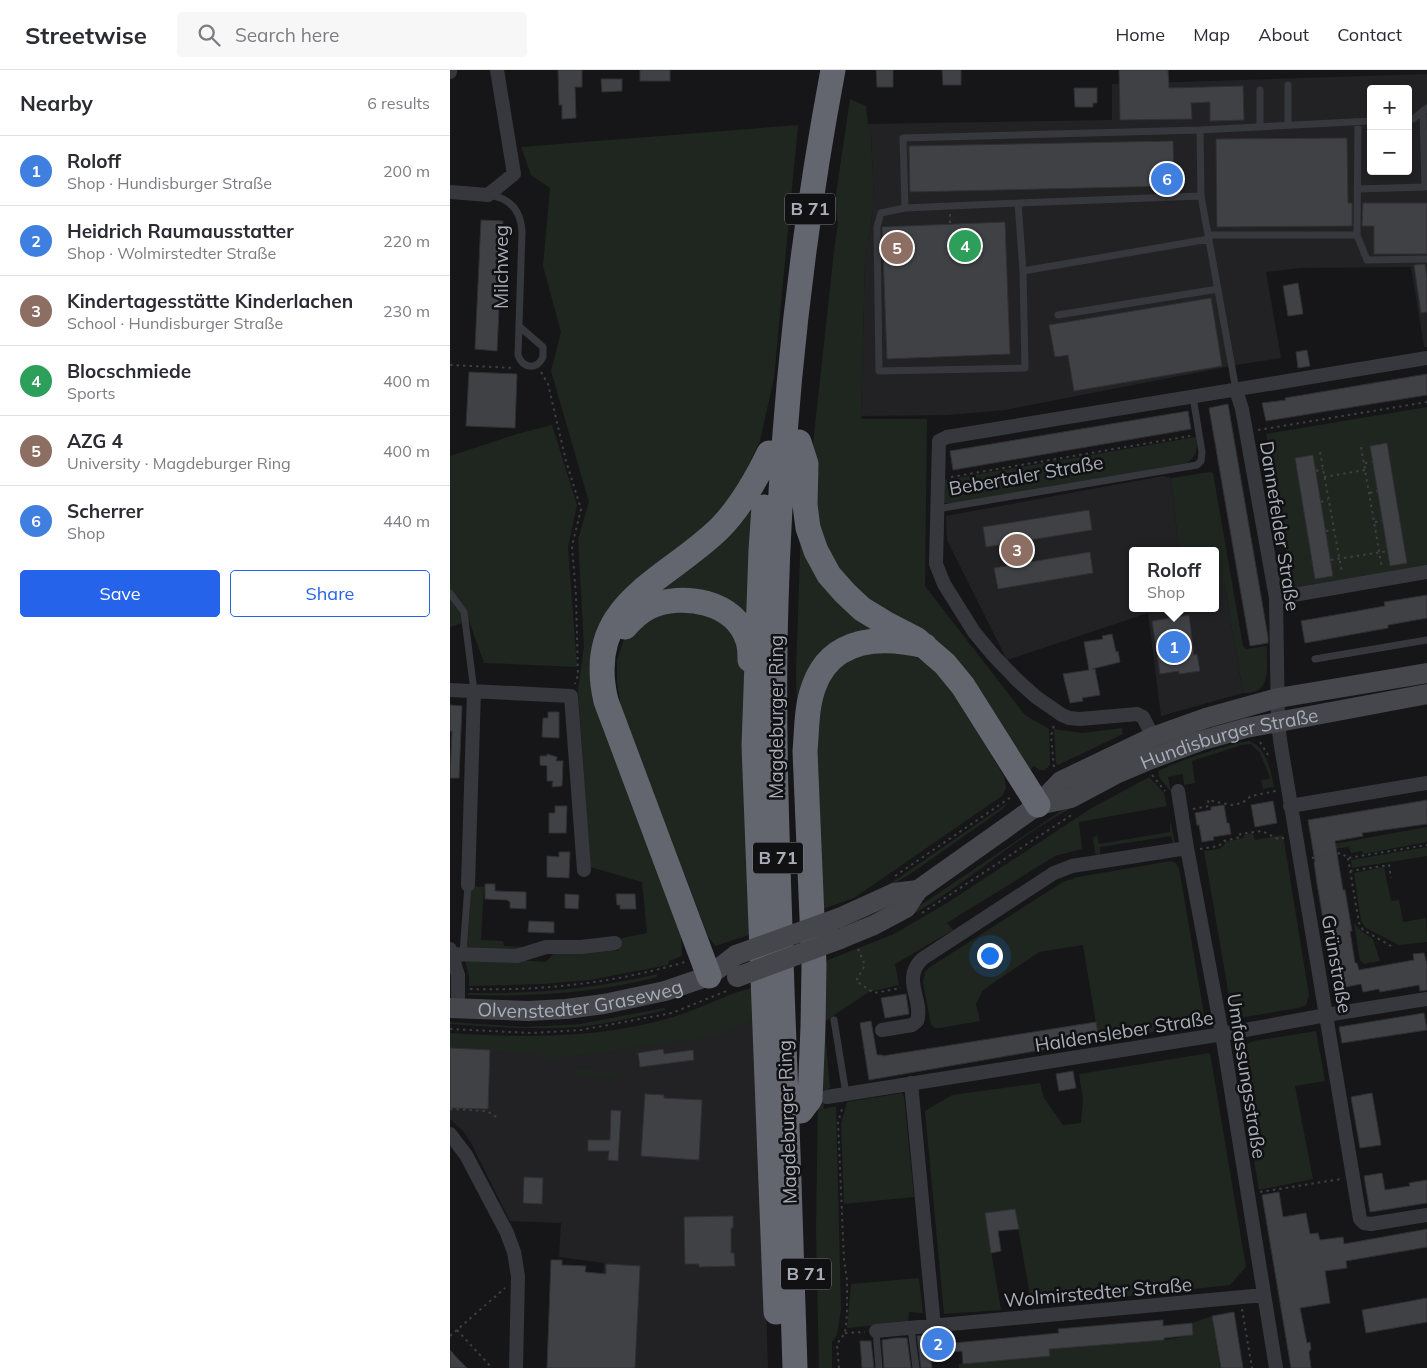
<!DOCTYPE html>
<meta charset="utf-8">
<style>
:root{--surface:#fff;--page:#f7f7f7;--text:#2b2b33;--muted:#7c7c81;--line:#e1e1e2;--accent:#2563eb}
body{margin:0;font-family:Mulish,sans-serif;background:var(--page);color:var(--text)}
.controls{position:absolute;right:15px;top:15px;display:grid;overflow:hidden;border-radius:5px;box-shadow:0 2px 8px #0003}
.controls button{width:45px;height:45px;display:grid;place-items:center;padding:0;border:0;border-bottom:1px solid var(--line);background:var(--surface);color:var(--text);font:25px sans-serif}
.you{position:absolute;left:539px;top:885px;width:18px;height:18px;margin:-12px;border:4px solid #fff;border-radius:50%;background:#1a73e8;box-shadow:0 0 0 8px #1a73e833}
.badge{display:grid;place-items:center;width:32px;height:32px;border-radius:50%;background:var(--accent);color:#fff;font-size:16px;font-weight:700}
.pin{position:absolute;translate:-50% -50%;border:2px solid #fff;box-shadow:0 1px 5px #0006}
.popup{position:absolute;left:679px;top:477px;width:90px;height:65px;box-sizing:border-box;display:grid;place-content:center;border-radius:5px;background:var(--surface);filter:drop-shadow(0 1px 4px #0005);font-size:16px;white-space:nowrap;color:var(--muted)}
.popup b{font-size:19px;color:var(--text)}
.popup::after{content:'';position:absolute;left:50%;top:100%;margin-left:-10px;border:10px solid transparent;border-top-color:var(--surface)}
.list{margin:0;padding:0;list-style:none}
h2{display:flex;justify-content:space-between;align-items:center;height:65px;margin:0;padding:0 20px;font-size:21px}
h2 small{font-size:16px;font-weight:400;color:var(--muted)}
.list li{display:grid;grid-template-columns:32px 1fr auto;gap:15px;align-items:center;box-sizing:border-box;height:70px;padding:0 20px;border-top:1px solid var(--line)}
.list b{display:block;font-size:19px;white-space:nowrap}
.list p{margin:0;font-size:16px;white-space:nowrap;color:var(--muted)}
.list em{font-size:16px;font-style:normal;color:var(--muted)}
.actions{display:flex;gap:10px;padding:15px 20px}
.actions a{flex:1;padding:11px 0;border:1px solid var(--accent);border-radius:5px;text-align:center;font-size:18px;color:var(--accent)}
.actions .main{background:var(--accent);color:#fff}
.icon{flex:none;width:28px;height:28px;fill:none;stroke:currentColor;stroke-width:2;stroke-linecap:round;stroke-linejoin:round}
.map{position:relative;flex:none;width:977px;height:1298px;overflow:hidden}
header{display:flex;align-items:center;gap:30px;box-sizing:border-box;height:70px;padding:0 25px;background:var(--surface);border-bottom:1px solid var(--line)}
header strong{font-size:24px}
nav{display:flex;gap:28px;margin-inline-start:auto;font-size:18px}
.search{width:350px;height:45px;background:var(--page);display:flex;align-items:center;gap:12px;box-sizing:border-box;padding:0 18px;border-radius:5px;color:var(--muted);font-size:19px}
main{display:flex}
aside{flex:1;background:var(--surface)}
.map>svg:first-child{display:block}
.built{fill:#222225;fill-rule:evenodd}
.green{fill:#1e261f;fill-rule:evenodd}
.building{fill:#404145;stroke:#303034}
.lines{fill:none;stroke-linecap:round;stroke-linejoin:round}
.path{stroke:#3d3f44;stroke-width:2;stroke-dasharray:2.5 4;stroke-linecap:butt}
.lane{stroke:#37383d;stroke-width:7}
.street{stroke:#37383d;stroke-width:14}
.secondary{stroke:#45474d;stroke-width:20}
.highway{stroke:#63666e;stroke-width:25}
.secondary-bridge{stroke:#45474d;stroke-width:20}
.labels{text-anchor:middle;stroke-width:5;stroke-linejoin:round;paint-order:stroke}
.shield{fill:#111113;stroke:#7b7e86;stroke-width:1}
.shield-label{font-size:18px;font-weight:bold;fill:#a8adb8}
.street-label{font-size:19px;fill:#a8adb8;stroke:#111113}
</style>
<header>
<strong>Streetwise</strong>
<div class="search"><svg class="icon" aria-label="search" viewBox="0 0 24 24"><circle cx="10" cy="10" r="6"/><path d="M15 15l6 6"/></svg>Search here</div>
<nav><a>Home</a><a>Map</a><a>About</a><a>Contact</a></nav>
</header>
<main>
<aside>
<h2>Nearby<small>6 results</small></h2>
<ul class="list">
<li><span class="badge" style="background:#3f7fe0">1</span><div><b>Roloff</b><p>Shop · Hundisburger Straße</p></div><em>200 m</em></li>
<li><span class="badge" style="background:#3f7fe0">2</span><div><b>Heidrich Raumausstatter</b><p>Shop · Wolmirstedter Straße</p></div><em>220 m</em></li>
<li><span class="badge" style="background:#8d6e63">3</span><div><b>Kindertagesstätte Kinderlachen</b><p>School · Hundisburger Straße</p></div><em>230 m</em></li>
<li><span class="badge" style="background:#2e9e5b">4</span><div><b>Blocschmiede</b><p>Sports</p></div><em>400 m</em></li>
<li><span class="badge" style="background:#8d6e63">5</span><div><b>AZG 4</b><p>University · Magdeburger Ring</p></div><em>400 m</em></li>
<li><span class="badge" style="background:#3f7fe0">6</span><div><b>Scherrer</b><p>Shop</p></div><em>440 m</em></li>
</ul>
<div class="actions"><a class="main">Save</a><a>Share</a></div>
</aside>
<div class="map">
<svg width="977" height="1298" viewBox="0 0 977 1298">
<rect width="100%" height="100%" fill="#161618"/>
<path class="built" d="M977 4V277H974L961 197 851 198 816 202 831 288 786 295 555 340 498 345 411 346 415 191 424 133 421 63 418 54 662 50V14ZM921 19H958V101H921Z
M713 406 721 408 729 481H683V538H765V512H774L793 623 711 646 698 543 557 590 497 470 496 446Z
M307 939 318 1298H149L154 1193 109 1187 111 1153 60 1151 21 1073 13 1061 0 1049V973L115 978Z"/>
<path class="green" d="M400 29 416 36 418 54 421 63 424 133 415 191 411 346 412 349H477L475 516 575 645 599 659 600 695 595 700H589L584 696 580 700 374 485 360 401 384 181 388 153 385 131Z
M348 55 324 308 310 371 283 427 148 574 231 861 232 886 219 891 218 895 140 910 94 914 19 916V906L14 886 96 892 107 880 161 877 166 881H168L172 868 197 863 192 812 140 797 128 620 134 576 128 469 139 432 101 301 111 262 93 196 100 118 81 105 71 77Z
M977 337V495L842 518 816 364ZM937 373 957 492 941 496 920 376ZM863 386 883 505 865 509 845 389Z
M102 355 127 435 118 477 127 597 34 593 19 551 0 557V386L67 364Z
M746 367C748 378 747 388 736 393L506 433H495V410Z
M760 402 763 403 793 576 796 579 817 576C816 597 823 624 793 623L774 512H765V481H729L721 408Z
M308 416 303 562 284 542 184 537Z
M351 458 427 555 372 590 349 773 346 600Z
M213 539 270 547 294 584 302 864 265 876 258 866 218 761 203 731 173 647 167 613V590L174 569 179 561Z
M420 579C434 581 449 582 462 586 496 596 535 676 554 706L556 718 552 726 404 828 373 839 362 658 383 598Z
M672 658 673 664 608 695 606 693 604 659 632 663Z
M799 671C816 676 821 701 824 717L813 719 811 710 820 709 819 705 810 683 801 674 792 675 742 691 745 713 734 715 733 704 718 707 721 722 709 707 708 702C719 693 783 673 799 671Z
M699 707 714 723 717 736 629 752 632 779 605 786 497 853 503 860 445 894 449 915 419 922 374 952 380 1018 373 1021 374 1039 386 1036 391 1240 387 1265 382 1272V1298H369L366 1160 370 893 444 864 497 833 640 739Z
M559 732 551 740 466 800 436 819 428 822Z
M618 736 620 739C562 769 515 816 458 847L456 845Z
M721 753 725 774H723L721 766 650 777V787L645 783 643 768 647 765 649 774 720 762V754Z
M977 757V772L913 784 912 781 901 783 899 777 884 779 883 774Z
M803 763 805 770 833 765 859 925 856 935 848 938 783 949 754 781 769 779 775 774V772L794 768V765Z
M977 777V786L902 798 901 790Z
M721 791 726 793 729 798 755 950 754 954 649 971 633 875 589 882 533 920 526 934 530 951 490 958H485L481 955 473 912 475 902 480 897 613 812 628 807Z
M934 797 941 831 949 830 953 852 976 848 977 872 949 875 916 858 911 851 904 803Z
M21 816 34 817 31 870 53 871 54 876 75 877 68 882 17 880Z
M904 854 914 863 923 869 930 891 914 894 910 890Z
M207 904V907C146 923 82 927 18 925V923C82 924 145 919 207 904Z
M301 918 306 937 299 951 280 961 241 970 94 990 87 983 0 978V963C75 968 150 969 223 947 250 939 274 925 301 918Z
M214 938 216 940C187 947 157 954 128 957 85 960 43 957 0 954V952L75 957 130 954Z
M866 961 875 1011 845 1016 863 1109 809 1120 787 990C790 979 793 975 804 971Z
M760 983 796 1197 780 1215 582 1237 565 1140 535 1144 551 1240 494 1244 475 1041 502 1025 590 1013 594 1028 613 1055 631 1053 633 1030 629 1004Z
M124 999 167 1001 170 1004 169 1007 160 1008 124 1006 122 1001Z
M452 1023 454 1026 464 1127 394 1134 391 1054 397 1032Z
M469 1208 473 1243 459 1242 458 1252 397 1258 401 1214Z
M762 1246 770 1298H509V1294L600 1286 599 1278 714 1270 743 1265 742 1253Z"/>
<path class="building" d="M108 0H132V17H125L126 48 112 49V35H109Z
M190 0H220V11H190Z
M426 0H443V17H427Z
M492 0H511V15H493Z
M669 0H718L719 18 793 16 794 50 760 51V32L741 33 742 49 670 50Z
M151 9H172V21L152 22Z
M624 18H647V33H643V37H625Z
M897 68 898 133H902V156L767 157 766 69Z
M723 71 724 116 460 122 459 76Z
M913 133H977V184H924V156H912Z
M31 150 53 151 47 281 25 279Z
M555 152 560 284 437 289 432 157Z
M975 194 977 209V242L971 243 964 195Z
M848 213 853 244 838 246 833 216Z
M761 228 772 296 624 321 618 285 605 287 599 255Z
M857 280 860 296 848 298 846 282Z
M19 302 67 304 65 358 16 356Z
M977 304V325L816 351 812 333 836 330 835 328Z
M778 334 818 567V573L800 576 759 338Z
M738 341 741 359 503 400 500 381Z
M937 373 957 493 940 496 920 376Z
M863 385 883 506 865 509 845 388Z
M639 440 642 460 536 477 533 457Z
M640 482 643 503 548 519 544 498Z
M977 525V548L938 555V558L855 573 851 551 935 536 934 532Z
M739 545 744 585 747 584 750 601 729 604V601L710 604 702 551Z
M662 564 666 582 668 581 670 592 642 599H645L650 625 632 628 633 631 620 633 613 604 639 600 634 572 653 569 652 566Z
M0 635 12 636 9 708H0L2 661H0Z
M98 642H109V668L92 667 93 648H98Z
M97 684 107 687 106 691H113L112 716 102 717 103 711H97V696L90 695V686H97Z
M977 730V754L912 763 913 766 885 771 893 820H895L902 861H900L905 893H907L909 900 964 890 963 884 974 883 977 894V920L970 921 969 915 930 922 929 919 913 922 911 914 885 919 867 814 864 792H865L858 750Z
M823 731 827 753 805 757 801 735Z
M774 735 777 753H779L781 764 763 767 764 770 752 772 749 755H747L745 743 761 740V737Z
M105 736H117L116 763H99V743H105Z
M109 782H120L119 808 97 807V786L109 787Z
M35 814H45V821L76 822V839L60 838V832L57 830 35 829Z
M115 824 129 825 128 839 115 838Z
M166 824H185L186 839H170V835H167Z
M79 851 104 852V863L78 862Z
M456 924 459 944 435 948 431 928Z
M974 943 977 960 892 973 889 957Z
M421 951 427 985H432V986L646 952 649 970 419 1010 410 953Z
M0 978 40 980 38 1039 0 1038Z
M213 979 214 984 243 980 244 990 190 997 188 983Z
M623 1001 626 1018 609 1021 606 1004Z
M922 1023 931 1075 910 1078 901 1027Z
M195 1024 214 1025V1028L252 1030 249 1090 191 1086Z
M161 1040 171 1041 168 1091 158 1090 159 1081H138V1070H160Z
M932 1103 935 1120 960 1116 959 1113 977 1110V1133L920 1142 914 1106Z
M74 1107 93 1108 92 1134 73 1133Z
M829 1122 833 1147 856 1143 860 1164 868 1163 870 1170 893 1167 894 1174 977 1159V1177L896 1191 897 1198 875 1201 880 1233 850 1238 857 1273 860 1272 861 1279 859 1282 861 1298H841L812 1125Z
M565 1139 569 1159 548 1161 551 1181 541 1183 535 1143Z
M283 1146V1158H281V1183H284L285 1196 249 1197V1194H235L234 1147Z
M101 1190H112V1195L136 1196 135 1202 156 1204V1194L190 1196 185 1298H97Z
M977 1228V1252L916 1263 912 1240Z
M784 1242 793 1298H771L762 1246Z
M713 1250V1256L742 1253 743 1265 714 1268V1270L599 1279 600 1286 513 1294 512 1281 480 1284 482 1298H471L467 1266 502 1263 504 1273 609 1263 608 1259Z
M446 1268H457L461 1298H434L432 1270Z
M410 1271H421L424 1298H412Z
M0 1280 9 1290 17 1298H0Z"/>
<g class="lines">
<path class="path" d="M500 144V154
M0 295 65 298
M91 302 98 314 116 391 131 439 122 476 126 526 128 605 125 614
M808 360 977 332
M911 377 932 498
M870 382 892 503
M915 393 922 392
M866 401 873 399
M501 407 740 366
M874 407 915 400
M920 423 927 421
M871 432 878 430
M925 452 932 451
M876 461 883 460
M881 490 938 481
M810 672 818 685
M604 697 601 666 604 655
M702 705 715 721
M743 739 759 736 758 730 781 735 792 733 801 726 826 721
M750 779 769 776 774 771 791 767 790 764 812 761 828 769 834 768
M862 788 891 783 898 788 977 775
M898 788 909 853 913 860 941 876
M900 801 939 795 941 808
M445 806 561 727
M472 843 623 744
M408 879 415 895 406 911 424 923 451 918
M20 919C93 921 164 913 235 892
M0 959 81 963 131 960 222 943 279 920
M0 1039 37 1041 48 1048
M810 1122 891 1109
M792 1239 802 1298
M7 1260 42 1298
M395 1263 415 1262
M0 1266 55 1218
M389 1298 387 1274 395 1263 397 1244V1209L394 1190 388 1052 392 1039"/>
<path class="lane" d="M838 15V55
M810 20V57
M958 49H963L977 38
M907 119 975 117 973 41
M39 125C60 128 71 140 72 162L68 285C73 299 87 300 93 287V277L70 257
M568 133 455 138 453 68 750 60
M455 138 431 143 427 157 429 301 575 298 573 201 568 133 751 126
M758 165H907L908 52
M907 165 917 190 977 189
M573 201 759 169
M608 245 768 219
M786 320 751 126 750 60 921 51
M487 439 747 395 751 391 752 382 743 327
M0 523 14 542 24 621
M865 589 977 570
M13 883 18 815
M384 950 396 1024
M461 1258 466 1298
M426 1261 429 1298"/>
<path class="street" d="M0 2V0
M0 122 38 125 64 104 47 0
M786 320 792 339 826 528 828 652 830 670 910 1149 914 1153 921 1154 977 1145
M826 528 977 502
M0 620 121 626 134 800
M703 667 693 647 687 644 630 649 619 648 612 645 586 627 567 610 544 586 524 562 494 514 486 494 489 371 497 367 977 288
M728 721 737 778 772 964 826 1298
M840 736 977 713
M18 815 24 621
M0 879 8 905V938
M2 884 67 886 96 877H131L165 873
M432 960 462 955 467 951C474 930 451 910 472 889L604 803 622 796 737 778
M461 1013 484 1257
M377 1027 779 963 876 945 977 929
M0 1064 16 1085 57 1163 64 1182 68 1206 66 1298
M426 1261 814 1225"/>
<g class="secondary">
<path id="s1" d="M588 735 621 728 668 703 701 689 750 671 796 658 977 624"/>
<path d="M389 848 444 823 468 820"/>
<path d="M390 869 424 855 456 838 468 820 588 735 611 711 703 667 756 648 828 628 977 603"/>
<path id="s2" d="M0 938 78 941 116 939 154 934 215 921 259 906 286 885"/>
</g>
<path class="highway" d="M349 372 356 394 355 435 358 458 366 481 379 505 395 523 412 539 435 553 466 569 495 594 513 616 588 735
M314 437 311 480 304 676 326 1242
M175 557C182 549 189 542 199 537 232 522 286 531 298 571 300 577 300 583 300 590
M259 906 156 631C133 534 212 514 269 459 291 437 306 410 319 383
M351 1041 360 1029 363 957 364 895 355 681C357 660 356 637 364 616 382 566 432 566 475 576
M345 1298C341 1172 337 1045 332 919 328 790 322 662 326 533 331 355 350 175 383 0"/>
<path class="secondary-bridge" d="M286 885 389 848
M287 907 390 869"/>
</g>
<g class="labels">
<g class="shield">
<rect x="335" y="123.5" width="50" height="31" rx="4"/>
<rect x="303" y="772.5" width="50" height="31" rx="4"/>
<rect x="331" y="1188.5" width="50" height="31" rx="4"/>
</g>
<g class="shield-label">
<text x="360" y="145">B 71</text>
<text x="328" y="794">B 71</text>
<text x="356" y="1210">B 71</text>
</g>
<g class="street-label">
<text transform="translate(51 197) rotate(-90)" y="7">Milchweg</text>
<text transform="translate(576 405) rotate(-10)" y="7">Bebertaler Straße</text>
<text transform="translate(830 456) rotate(81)" y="7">Dannefelder Straße</text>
<text transform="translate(326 647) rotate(-90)" y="7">Magdeburger Ring</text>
<text dy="7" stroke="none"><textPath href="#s1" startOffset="204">Hundisburger Straße</textPath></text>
<text transform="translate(887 894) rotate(80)" y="7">Grünstraße</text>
<text dy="7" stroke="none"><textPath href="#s2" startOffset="131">Olvenstedter Graseweg</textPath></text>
<text transform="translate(674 961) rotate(-9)" y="7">Haldensleber Straße</text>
<text transform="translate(797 1006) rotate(81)" y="7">Umfassungsstraße</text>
<text transform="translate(337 1052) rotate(-92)" y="7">Magdeburger Ring</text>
<text transform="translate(648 1222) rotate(-5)" y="7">Wolmirstedter Straße</text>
</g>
</g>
</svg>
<div class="controls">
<button>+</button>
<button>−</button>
</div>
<div class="you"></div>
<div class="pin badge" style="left:724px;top:577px;background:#3f7fe0">1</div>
<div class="popup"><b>Roloff</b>Shop</div>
<div class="pin badge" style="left:488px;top:1274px;background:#3f7fe0">2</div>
<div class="pin badge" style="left:567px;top:480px;background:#8d6e63">3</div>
<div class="pin badge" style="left:515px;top:176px;background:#2e9e5b">4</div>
<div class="pin badge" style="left:447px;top:178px;background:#8d6e63">5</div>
<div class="pin badge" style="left:717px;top:109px;background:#3f7fe0">6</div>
</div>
</main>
